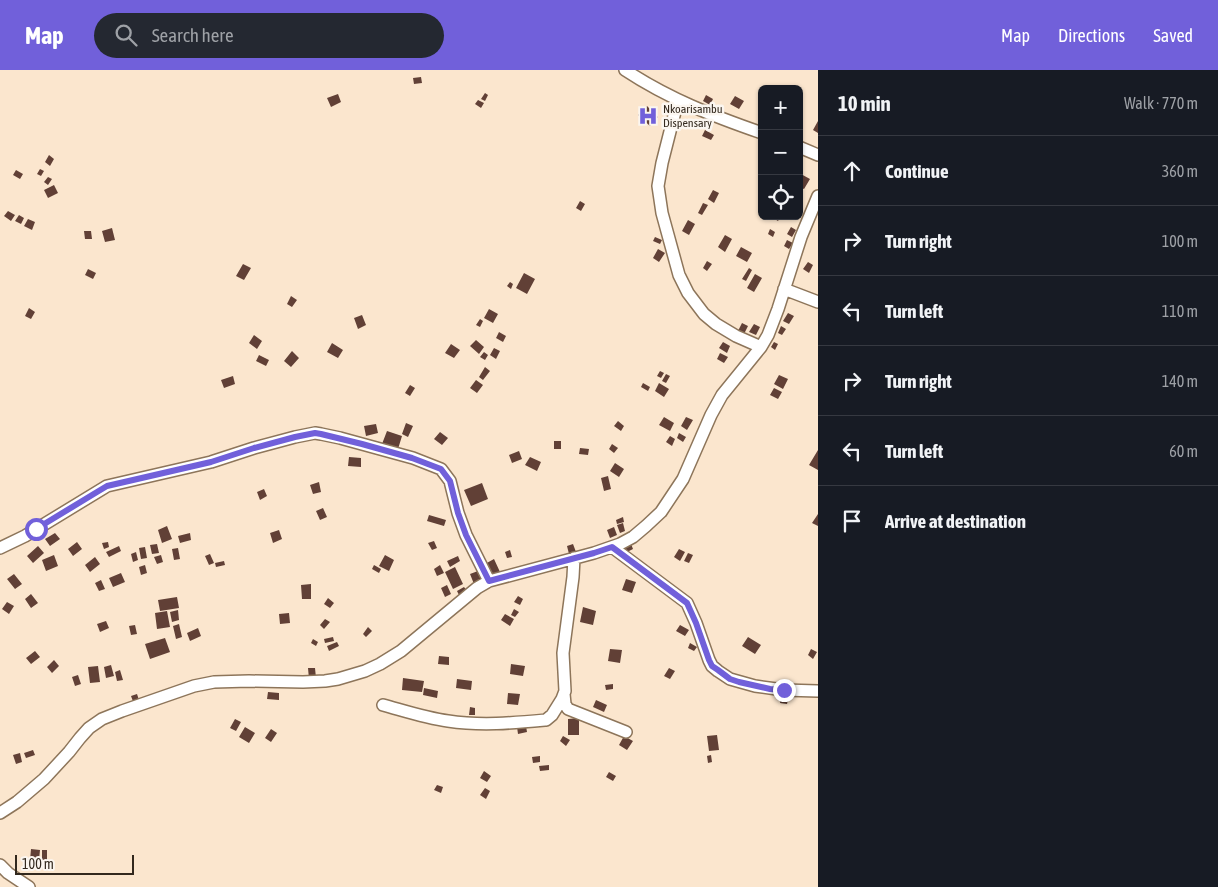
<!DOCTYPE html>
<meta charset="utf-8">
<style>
:root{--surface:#171b24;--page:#242831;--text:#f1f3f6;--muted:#9ea1a6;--line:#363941;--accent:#7160da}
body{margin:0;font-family:"Asap Condensed",sans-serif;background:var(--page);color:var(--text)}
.controls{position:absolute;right:15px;top:15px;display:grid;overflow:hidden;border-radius:8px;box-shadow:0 1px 4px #0004}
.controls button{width:45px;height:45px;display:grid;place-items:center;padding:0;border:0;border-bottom:1px solid var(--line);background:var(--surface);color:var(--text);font:25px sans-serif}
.scale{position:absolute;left:15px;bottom:12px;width:119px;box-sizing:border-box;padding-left:5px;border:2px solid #32281d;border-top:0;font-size:14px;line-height:18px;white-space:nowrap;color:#32281d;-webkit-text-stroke:4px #fbf6f0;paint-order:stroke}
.stop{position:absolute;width:15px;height:15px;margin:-11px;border:4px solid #7160da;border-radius:50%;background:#fff}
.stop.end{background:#7160da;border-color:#fff;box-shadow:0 1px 5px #0008}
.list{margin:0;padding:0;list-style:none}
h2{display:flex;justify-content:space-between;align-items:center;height:65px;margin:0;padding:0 20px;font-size:21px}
h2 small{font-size:16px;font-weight:400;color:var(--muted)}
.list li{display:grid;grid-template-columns:32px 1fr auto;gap:15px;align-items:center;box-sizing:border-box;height:70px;padding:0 20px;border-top:1px solid var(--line)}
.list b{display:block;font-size:19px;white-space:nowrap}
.list em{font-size:16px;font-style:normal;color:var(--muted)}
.icon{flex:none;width:28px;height:28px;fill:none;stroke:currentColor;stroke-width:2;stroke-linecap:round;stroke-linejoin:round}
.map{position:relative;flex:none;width:818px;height:817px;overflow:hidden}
header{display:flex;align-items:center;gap:30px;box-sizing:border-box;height:70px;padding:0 25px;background:var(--accent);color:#fff}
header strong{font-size:24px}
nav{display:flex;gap:28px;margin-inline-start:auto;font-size:18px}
.search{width:350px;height:45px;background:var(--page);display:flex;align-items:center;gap:12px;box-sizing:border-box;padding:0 18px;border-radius:28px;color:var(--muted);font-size:19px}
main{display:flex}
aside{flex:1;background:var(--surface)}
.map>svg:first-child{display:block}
.building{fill:#614036}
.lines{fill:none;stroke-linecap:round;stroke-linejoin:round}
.minor-casing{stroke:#8d755a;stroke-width:14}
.minor{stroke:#fff;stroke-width:11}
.route{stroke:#7160da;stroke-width:6}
.labels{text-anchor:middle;stroke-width:5;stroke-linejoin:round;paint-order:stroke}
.poi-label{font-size:12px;fill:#32281d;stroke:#fbf6f0;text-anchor:start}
</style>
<header>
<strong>Map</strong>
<div class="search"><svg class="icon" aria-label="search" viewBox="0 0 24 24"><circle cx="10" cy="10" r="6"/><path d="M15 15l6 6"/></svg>Search here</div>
<nav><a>Map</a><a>Directions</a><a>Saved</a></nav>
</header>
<main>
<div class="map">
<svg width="818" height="817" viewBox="0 0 818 817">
<rect width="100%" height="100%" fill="#fbe6ce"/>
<path class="building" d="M421 7 422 13 414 14 413 8Z
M485 23 488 25 485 31 481 29Z
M338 24 341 32 331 37 327 28Z
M706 25 713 29 710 35 703 31Z
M735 26 744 31 739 39 730 34Z
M478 30 484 33 481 38 475 34Z
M647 36 658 47 650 56 638 45Z
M818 51V63L813 60Z
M705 60 714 65 711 70 702 66Z
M49 85 54 89 50 96 45 92Z
M40 99 44 101 41 106 37 104Z
M16 100 23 104 20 109 13 105Z
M799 103 810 109 804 119 799 117Z
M48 107 52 109 48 115 44 112Z
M54 115 58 123 48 128 44 120Z
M713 120 719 123 714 133 708 129Z
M580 131 585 134 581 141 576 138Z
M703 133 708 135 702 145 698 143Z
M8 141 15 145 11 151 4 146Z
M19 145 24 148 21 154 15 151Z
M770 146H781L778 151Z
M28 149 35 152 32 160 24 156Z
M688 150 695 154 689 165 682 161Z
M791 157 796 160 792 167 787 164Z
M112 158 115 170 105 172 102 161Z
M770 159 775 162 773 167 768 164Z
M84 161H91L92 169H85Z
M725 165 732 169 725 182 718 177Z
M655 167 662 170 660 174 653 171Z
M787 170 793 173 789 179 784 176Z
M741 177 752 183 747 192 736 186Z
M658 179 665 183 659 192 653 188Z
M707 191 712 194 707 201 703 198Z
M808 192 813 195 809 203 803 199Z
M243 194 251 198 244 210 236 206Z
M749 198 752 200 746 211 742 209Z
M88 199 96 203 93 209 85 205Z
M524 203 535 209 527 224 516 218Z
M755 204 762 208 754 222 747 218Z
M510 212 513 214 511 219 507 216Z
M291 226 297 230 292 237 287 234Z
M29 238 35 242 31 249 25 246Z
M489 239 498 244 493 253 484 248Z
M788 243 794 246 789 254 783 251Z
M362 245 366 255 358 259 354 248Z
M480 249 483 251 480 257 476 255Z
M742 253 748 256 744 264 738 261Z
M754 254 760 257 756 265 749 262Z
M781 256 786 259 782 265 778 263Z
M499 262 506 266 503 272 496 268Z
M254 265 262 271 257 279 249 273Z
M476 270 484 277 479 284 470 276Z
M723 272 730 276 727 283 719 278Z
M774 272 778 274 775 280 771 277Z
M332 273 343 280 338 288 327 282Z
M451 274 460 280 454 288 445 283Z
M494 278 500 281 496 289 490 285Z
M292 281 299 288 291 297 284 291Z
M484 282 488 285 485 290 480 287Z
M720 283 728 287 724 293 717 289Z
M259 285 269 290 266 296 256 291Z
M485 297 490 301 483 310 479 307Z
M660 301 664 303 661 308 657 306Z
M666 304 670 306 666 313 662 311Z
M779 305 788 309 783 319 774 314Z
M233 306 235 314 224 318 221 310Z
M476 310 483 315 477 323 470 318Z
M643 313 650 317 648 321 641 317Z
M659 313 669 319 664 327 655 321Z
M410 315 415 318 410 326 405 323Z
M774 318 782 322 778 329 770 325Z
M664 347 674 353 670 361 659 355Z
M686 347 693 350 687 360 681 356Z
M618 351 624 356 621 361 614 356Z
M406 353 413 356 408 367 402 364Z
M376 354 378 363 366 366 364 356Z
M387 361 402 366 398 379 382 374Z
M440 362 448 368 442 375 434 369Z
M679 363 686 367 683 372 677 368Z
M670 366 675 369 672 376 666 372Z
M554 371H561V379H554Z
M612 374 618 378 614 383 609 379Z
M580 378 589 379 588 385 579 384Z
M818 380V400L809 395Z
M519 381 522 389 512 393 509 385Z
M349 387 361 388V397L348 396Z
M530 387 541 392 537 401 525 395Z
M615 393 624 399 619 407 610 401Z
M608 406 611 419 604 421 601 408Z
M319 412 321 422 313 424 310 415Z
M482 413 488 429 471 436 464 420Z
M264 419 267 426 260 430 257 422Z
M323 438 327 447 320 450 316 441Z
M818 444V456L812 453Z
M429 445 446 450 444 456 427 451Z
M623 447 624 452 617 454 616 450Z
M623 453 625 461 620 463 617 455Z
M167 456 172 469 162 473 158 460Z
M614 457 617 465 610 468 607 460Z
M279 460 282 469 273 473 270 463Z
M55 463 60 469 50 476 45 469Z
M190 463 191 470 180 473 178 466Z
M434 471 437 478 432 480 428 473Z
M77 472 82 479 73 486 68 479Z
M108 472 109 477 104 479 102 473Z
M157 474 159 483 152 484 150 475Z
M573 474 576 482 569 484 567 476Z
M631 474 633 479 627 482 625 477Z
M38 476 44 483 33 493 27 486Z
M119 476 121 481 109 487 106 482Z
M145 477 147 488 141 489 139 478Z
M178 478 180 489 174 490 172 479Z
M679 479 685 482 680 491 674 487Z
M510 480 512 487 507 488 505 482Z
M136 482 138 490 133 492 131 484Z
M688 483 693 485 689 493 684 491Z
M210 484 214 493 209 495 205 486Z
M54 485 58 496 46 501 42 490Z
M161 485 163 492 157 494 154 487Z
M385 485 394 490 389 501 379 496Z
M458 486 460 491 450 497 447 491Z
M95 487 100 494 90 502 85 495Z
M494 489 500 502 491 506 485 494Z
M224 491 225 495 216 497 215 493Z
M145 495 147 503 141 505 139 497Z
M374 495 381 499 379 503 372 499Z
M440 495 444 503 437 506 434 499Z
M455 497 463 514 453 519 445 502Z
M478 501 482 511 474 514 470 504Z
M121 503 125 512 113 517 109 508Z
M14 504 22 514 15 519 7 509Z
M626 509 636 512 632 523 622 520Z
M101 510 105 519 99 521 95 513Z
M311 514V529H302L301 515Z
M447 515 451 524 445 527 441 518Z
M464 517 467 521 459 525 457 521Z
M31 524 38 533 31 538 25 529Z
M518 526 523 529 520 535 514 532Z
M177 527 179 538 160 541 158 530Z
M328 528 334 533 330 538 324 534Z
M7 532 14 536 9 544 2 539Z
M583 537 596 541 593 555 580 552Z
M514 539 519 542 515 547 511 545Z
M178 540 179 550 172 552 170 542Z
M167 541 170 557 157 559 155 543Z
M289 543 290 553 280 554 279 544Z
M505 544 514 549 510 556 501 550Z
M325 549 330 552 324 559 320 555Z
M106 551 109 558 100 562 97 554Z
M179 554 182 567 176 569 173 556Z
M135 555 137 564 131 565 129 556Z
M680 555 689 560 685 566 676 561Z
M368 557 372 561 366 567 363 564Z
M198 558 201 566 190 571 187 563Z
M333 567 334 571 325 573 324 569Z
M748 567 761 575 755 584 742 576Z
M165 568 170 582 150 589 145 574Z
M313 569 318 572 316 576 311 573Z
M337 572 339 576 329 581 327 576Z
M690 573 697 577 694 581 688 578Z
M610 579 622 580 620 593 608 591Z
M811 579 817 582 813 589 808 585Z
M35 581 40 587 31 594 26 588Z
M439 586 449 587V595L438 594Z
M54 590 59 596 52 603 47 597Z
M511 594 525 596 523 606 510 604Z
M111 595 114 606 106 608 104 597Z
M98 596 100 612 90 613 88 597Z
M308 598H315L316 608 309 609Z
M669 598 675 601 670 609 664 606Z
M120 600 123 610 117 611 115 602Z
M78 605 81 614 75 616 72 607Z
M403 608 424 611 422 622 402 620Z
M457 609 472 611 471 620 456 618Z
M613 614V619L606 620 605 615Z
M424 618 438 621 437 628 423 625Z
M268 622 279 623V630L267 629Z
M508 623 520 624 518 635 507 634Z
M137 624 140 633 134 634 131 626Z
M782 624 789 625 787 634 780 633Z
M596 630 607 635 604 642 593 637Z
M470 637 475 638V645H469Z
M579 648V665H568V649Z
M235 649 241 652 236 661 230 658Z
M526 656 527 662 518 664 517 657Z
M245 657 255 663 249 673 239 667Z
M271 659 277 663 271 672 265 668Z
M717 665 719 680 709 681 707 666Z
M563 666 570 670 566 676 560 671Z
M624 666 633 671 627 680 619 675Z
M33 680 35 685 26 688 24 683Z
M20 683 22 692 16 694 13 685Z
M711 685 712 692 708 693 707 686Z
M540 686V692L533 693 532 687Z
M549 695V700L540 701 539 696Z
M484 701 491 706 487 712 480 708Z
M609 702 616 706 613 711 606 707Z
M437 715 443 717 441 723 434 720Z
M485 718 490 721 486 729 480 725Z
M31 779 40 780 39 790H30Z
M42 780H47V792H42Z"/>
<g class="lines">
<defs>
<path id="minor" d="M625 0C669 29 713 46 762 63
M678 30 662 93 658 116 662 143 679 205 688 223 704 244 716 254 736 266 761 277
M799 77 818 85
M784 219 818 232
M612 477 687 533 696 553 709 590 712 596 718 601 730 609 755 616 784 620 818 621
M0 478 25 466 107 416 211 392 254 378 295 367 315 363 321 364 340 368 413 388 441 399 450 411 458 443 466 465 489 511
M564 624 565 634 568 639 626 662
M383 635C405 641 426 648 448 651 481 656 513 653 546 650L552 645 562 629 565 621 563 583 573 507 574 488
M0 743 17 732 44 709 69 682 80 668 89 658 102 649 122 641 194 616 214 612 249 611 303 612 325 611 338 609 365 601 380 594 401 581 477 518 489 511 594 483 620 474 633 467 646 456 661 442 683 409 711 345 722 325 761 277 768 265 778 239 801 167 818 126
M0 795 8 803 29 817"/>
</defs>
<use href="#minor" class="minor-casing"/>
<use href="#minor" class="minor"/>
</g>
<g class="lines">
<path class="route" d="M36 459 97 422 107 416 211 392 254 378 295 367 315 363 321 364 362 374 412 388 441 399 450 411 458 443 466 465 489 511 594 483 612 477 687 533 696 553 709 590 712 596 718 600 730 609 739 612 770 619 784 620"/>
</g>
<defs>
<symbol id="hospital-bare" viewBox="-9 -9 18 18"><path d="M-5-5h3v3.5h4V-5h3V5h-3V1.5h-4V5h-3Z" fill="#7160da" stroke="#fbf6f0" stroke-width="2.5" paint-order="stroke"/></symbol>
</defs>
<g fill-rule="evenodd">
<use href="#hospital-bare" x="634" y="32" width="28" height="28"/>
</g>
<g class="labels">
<g class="poi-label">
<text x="663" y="43">Nkoarisambu<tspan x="663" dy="14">Dispensary</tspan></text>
</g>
</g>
</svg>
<div class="controls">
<button>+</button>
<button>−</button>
<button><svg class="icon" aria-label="locate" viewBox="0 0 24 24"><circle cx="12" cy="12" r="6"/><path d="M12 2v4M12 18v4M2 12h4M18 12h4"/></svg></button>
</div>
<div class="scale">100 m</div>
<div class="stop" style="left:36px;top:459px"></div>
<div class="stop end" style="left:784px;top:620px"></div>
</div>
<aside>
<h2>10 min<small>Walk · 770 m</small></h2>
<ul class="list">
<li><svg class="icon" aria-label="ahead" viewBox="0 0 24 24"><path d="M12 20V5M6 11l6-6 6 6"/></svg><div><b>Continue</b></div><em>360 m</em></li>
<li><svg class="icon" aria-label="right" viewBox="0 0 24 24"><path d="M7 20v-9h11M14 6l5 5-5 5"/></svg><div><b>Turn right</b></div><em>100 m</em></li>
<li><svg class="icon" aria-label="left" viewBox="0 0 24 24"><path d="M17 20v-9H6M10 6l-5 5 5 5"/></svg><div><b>Turn left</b></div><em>110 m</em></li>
<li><svg class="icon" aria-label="right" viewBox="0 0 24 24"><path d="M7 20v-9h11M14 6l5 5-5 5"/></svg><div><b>Turn right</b></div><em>140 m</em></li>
<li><svg class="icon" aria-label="left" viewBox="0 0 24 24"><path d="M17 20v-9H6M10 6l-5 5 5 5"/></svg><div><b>Turn left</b></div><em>60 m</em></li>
<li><svg class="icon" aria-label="arrive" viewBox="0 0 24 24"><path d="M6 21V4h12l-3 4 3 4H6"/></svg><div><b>Arrive at destination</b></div></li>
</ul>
</aside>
</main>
